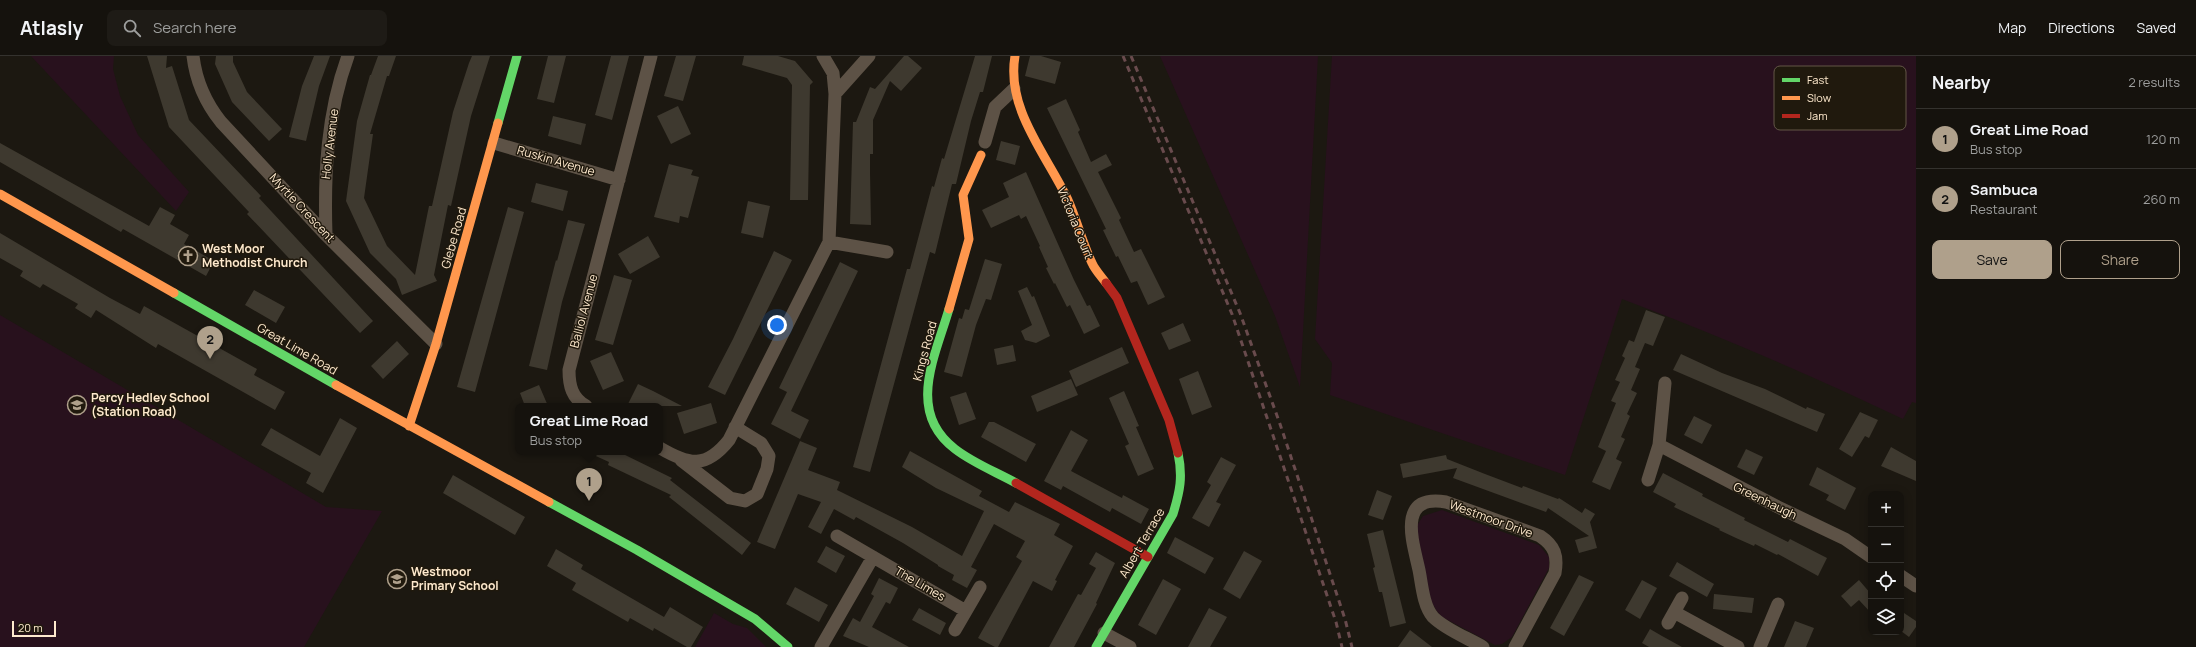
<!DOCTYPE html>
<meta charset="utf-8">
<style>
:root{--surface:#15120d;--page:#1e1b16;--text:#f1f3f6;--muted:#9d9e9d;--line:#34322e;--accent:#afa08b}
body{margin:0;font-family:Manrope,sans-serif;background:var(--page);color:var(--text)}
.controls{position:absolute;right:12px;bottom:12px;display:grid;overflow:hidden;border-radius:8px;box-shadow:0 2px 10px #0003}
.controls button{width:36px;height:36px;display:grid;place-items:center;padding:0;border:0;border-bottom:1px solid var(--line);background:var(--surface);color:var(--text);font:20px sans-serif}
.scale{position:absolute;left:12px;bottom:10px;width:44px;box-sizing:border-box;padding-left:4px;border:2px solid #fee9cd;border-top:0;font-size:11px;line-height:14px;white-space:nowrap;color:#fee9cd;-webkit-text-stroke:3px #20190d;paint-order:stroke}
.you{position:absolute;left:777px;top:269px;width:14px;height:14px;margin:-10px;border:3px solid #fff;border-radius:50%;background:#1a73e8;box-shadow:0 0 0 6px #1a73e833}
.badge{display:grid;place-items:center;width:26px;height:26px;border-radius:50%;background:var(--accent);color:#111;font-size:13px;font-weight:700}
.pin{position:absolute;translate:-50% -33px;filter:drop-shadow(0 1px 2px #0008)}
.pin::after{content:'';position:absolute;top:21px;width:14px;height:12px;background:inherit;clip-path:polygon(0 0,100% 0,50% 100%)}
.popup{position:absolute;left:515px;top:347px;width:148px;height:52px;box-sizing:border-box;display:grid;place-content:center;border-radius:8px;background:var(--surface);filter:drop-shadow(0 1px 3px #0005);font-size:13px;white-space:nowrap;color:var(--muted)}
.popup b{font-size:15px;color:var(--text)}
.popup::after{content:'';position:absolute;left:50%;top:100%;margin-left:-8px;border:8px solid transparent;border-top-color:var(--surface)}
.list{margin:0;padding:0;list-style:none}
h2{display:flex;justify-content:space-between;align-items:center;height:52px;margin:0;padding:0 16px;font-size:17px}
h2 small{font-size:13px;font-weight:400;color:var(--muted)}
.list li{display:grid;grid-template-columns:26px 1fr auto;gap:12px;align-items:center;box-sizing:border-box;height:60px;padding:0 16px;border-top:1px solid var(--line)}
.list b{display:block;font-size:15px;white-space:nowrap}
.list p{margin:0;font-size:13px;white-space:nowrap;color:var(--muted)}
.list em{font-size:13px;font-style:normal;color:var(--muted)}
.actions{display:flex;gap:8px;padding:12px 16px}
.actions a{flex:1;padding:9px 0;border:1px solid var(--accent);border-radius:8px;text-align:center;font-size:14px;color:var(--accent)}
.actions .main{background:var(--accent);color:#111}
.icon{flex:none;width:22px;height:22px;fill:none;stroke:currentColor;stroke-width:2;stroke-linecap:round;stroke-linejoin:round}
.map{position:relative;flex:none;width:1916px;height:591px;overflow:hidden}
header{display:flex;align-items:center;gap:24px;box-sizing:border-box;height:56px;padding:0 20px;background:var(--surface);border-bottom:1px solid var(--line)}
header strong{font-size:19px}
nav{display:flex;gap:22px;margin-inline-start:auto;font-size:14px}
.search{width:280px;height:36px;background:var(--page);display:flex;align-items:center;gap:10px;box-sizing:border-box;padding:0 14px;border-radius:8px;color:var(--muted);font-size:15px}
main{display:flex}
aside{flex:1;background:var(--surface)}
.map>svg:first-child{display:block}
.green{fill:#28111d}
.building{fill:#3e392f}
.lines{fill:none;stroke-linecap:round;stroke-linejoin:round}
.street{stroke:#5d5246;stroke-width:13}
.fast{stroke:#63d668;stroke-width:9}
.slow{stroke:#ff974d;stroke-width:9}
.jam{stroke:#b3261e;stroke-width:9}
.rail{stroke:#694b4d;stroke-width:3;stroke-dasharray:6 5;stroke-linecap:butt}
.labels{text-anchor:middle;stroke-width:3;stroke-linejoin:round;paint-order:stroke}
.street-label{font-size:12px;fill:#fee9cd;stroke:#20190d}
.poi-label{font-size:12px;font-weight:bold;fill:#fee9cd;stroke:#20190d;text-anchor:start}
.key{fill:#20190d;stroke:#635747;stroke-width:1}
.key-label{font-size:11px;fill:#fee9cd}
</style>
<header>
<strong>Atlasly</strong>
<div class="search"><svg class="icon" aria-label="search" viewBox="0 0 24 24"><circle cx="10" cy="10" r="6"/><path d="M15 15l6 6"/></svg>Search here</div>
<nav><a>Map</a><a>Directions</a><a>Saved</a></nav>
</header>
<main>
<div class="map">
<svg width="1916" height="591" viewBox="0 0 1916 591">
<rect width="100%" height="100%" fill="#1c1811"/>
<path class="green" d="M31 0H114L113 13 120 40 138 79 189 136 176 155Z
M1160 0H1318L1300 331 1275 260Z
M1332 0H1916V347L1912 346 1903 363C1811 319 1717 279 1622 243L1565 419 1330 339 1332 307 1315 283Z
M0 259 326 451 382 455 304 591H0Z
M1442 454 1539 489 1549 501V512L1512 581 1502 588 1495 589 1442 561 1436 554 1431 545 1416 471 1423 460Z
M714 557 733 568 747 572 766 591H695Z"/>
<path class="building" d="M147 0H167L166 12 172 10 189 64 261 140 259 142 373 265 360 277 247 158 249 156 169 71Z
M216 0H233V6L247 36 282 73 269 85 232 46 215 8Z
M314 0H330L319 30 306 85 289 81 302 30Z
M378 0H396L389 20H387L370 78H373L364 142 387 190 415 219 429 150H432L453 56 469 7 472 0H490L471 60 451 150 448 149 434 219 437 225 402 239 396 223 370 197 346 145 357 65 370 19H371Z
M548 0H566L554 47 537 43Z
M611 0H629L612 64 595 59Z
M676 0H696L683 45 664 40Z
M744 0H778L795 5 813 26 810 29 808 144H790L792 29 787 22 742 9Z
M904 0H908L922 12 901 35 890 25 873 64V98H870V116L871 169 850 168 853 66H856L870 31 875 33Z
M975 0H992L983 36H980L971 65 956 128H952L935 198 930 196 870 416 853 411 907 213H910L932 130 934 131 942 102 944 103Z
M1030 0H1041L1061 6 1055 28 1025 20Z
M1066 43 1080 74 1078 76 1091 106 1106 98 1112 109 1098 116 1121 162 1119 164 1134 196 1141 193 1165 241 1148 249 1137 225 1131 227 1118 200 1116 201 1103 174 1106 173 1047 52Z
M678 50 691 78 671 88 657 60Z
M553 60 586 68 581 89 548 80Z
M1001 85 1020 90 1015 109 996 104Z
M0 87 149 170 160 151 175 159 170 168 189 179 184 188 214 205 206 220 123 173 121 176 0 106Z
M669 108 693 114 691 119 699 121 688 162 680 160 679 167 654 161Z
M1026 116 1074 224 1087 250 1090 249 1100 270 1084 278 1070 249 1067 251 1055 227 1054 228 1046 212 1048 211 1039 191 1040 190 1026 160 1021 163 1019 159 991 172 982 154 1009 141 1003 127Z
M536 127 568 135 563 155 531 146Z
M748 145 770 150 763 182 741 177Z
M508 151 524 156 475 336 457 331Z
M568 164 585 168 562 246 547 314 529 310 556 204 557 205Z
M0 177 110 242 140 258 144 250 257 313 254 319 285 336 275 354 158 288 156 292 96 254 91 262 75 252 78 248 43 228 40 232 20 220 23 215 0 202Z
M648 180 660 201 630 218 618 198Z
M774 195 792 204 725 339 708 331 733 283Z
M985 203 1002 208 991 244 986 243 976 269 962 321 944 316 959 262 962 263 965 253 969 254Z
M840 206 858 215 791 355 809 364 800 383 771 368 787 336 779 332Z
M614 219 632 224 613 289 595 284Z
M1027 231 1032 241 1034 240 1050 280 1036 287 1025 284 1021 275 1032 269 1018 235Z
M254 234 285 251 276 267 245 249Z
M1646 254 1665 261 1653 290 1645 287 1635 311 1640 313 1631 334 1637 337 1627 358 1630 360 1621 381 1625 383 1616 403 1622 406 1610 434 1592 426 1606 395 1598 391 1616 347 1611 345 1620 326 1615 324 1625 302 1622 300 1629 284 1634 286Z
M1183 267 1191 285 1169 294 1161 277Z
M397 285 409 298 383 323 371 310Z
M1013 289 1016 305 997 309 994 293Z
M1122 291 1129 307 1076 331 1069 315Z
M611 296 624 325 603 334 590 305Z
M1681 298 1722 317 1765 333 1806 353 1807 351 1825 358 1817 376 1673 314Z
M1198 315 1212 351 1192 359 1179 323Z
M1071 323 1078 339 1037 356 1031 340Z
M638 328 653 335 682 350H627Z
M539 329 548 350H525L520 337Z
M1124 335 1139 370 1136 371 1154 413 1138 420 1125 390 1129 388 1109 342Z
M966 336 976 363 959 369 950 341Z
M711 347 717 367 684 378 677 357Z
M1860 356 1878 364 1869 382 1865 380 1852 401 1839 393Z
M1694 360 1712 369 1702 388 1684 379Z
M340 362 357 372 323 437 306 427 311 417 261 389 271 372 320 400Z
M989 366H994L1036 388 1026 406 981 381Z
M1071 374 1088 384 1071 415 1122 442 1123 439 1149 453 1141 468 1112 452 1110 456 1063 430 1061 434 1044 425Z
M800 385 817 392 808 414 840 426 837 434 912 471 962 500 984 455 936 432 902 411 910 395 982 435 979 440 1009 456 1015 446 1060 468 1054 479 1073 490 1055 524 1057 525 1052 535 1033 525 998 591H995L978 582 1022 505 1016 501 1025 485 994 468 971 511 977 514 967 532 952 524 954 519 938 510V509L903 487 856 461 854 464 834 453 821 478 808 471 821 446 798 438 775 493 757 486Z
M1891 391 1916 405V425L1881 410Z
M1746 393 1763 401 1754 419 1737 411Z
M587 396H619L672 422 670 424 751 487 742 499 669 441 671 439 608 409 609 406Z
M1446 399 1447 403 1485 418 1522 432 1523 430 1558 443 1559 442 1582 457 1585 452 1595 458 1590 466 1597 492 1579 497 1575 484 1589 480 1548 452 1546 456 1453 422 1457 412 1403 422 1400 408Z
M1221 401 1236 409 1216 446 1221 448 1209 471 1192 462 1211 429 1207 426Z
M1817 411 1856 432 1845 454 1826 444 1829 439 1809 429Z
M1663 417 1703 438 1702 440 1745 462 1744 464 1788 486 1790 483 1827 502 1818 520 1778 498 1777 499 1755 488 1754 490 1736 482 1719 474 1720 473 1674 451 1676 448 1653 436Z
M453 419 525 461 515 479 443 437Z
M1377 434 1392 440 1383 464 1368 459Z
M1383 474 1406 567 1390 571 1382 536H1379L1373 512 1375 511 1367 478Z
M1175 481 1214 502 1205 518 1167 497Z
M826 490 845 500 836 517 817 506Z
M556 493 583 509 581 513 664 561 670 551 703 571 691 591H687L654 572 653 575 630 562 628 566 572 534 576 527 547 510Z
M1244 495 1262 505 1240 543 1223 533Z
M1096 496 1115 507 1096 547 1097 548 1074 591H1049L1078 538 1081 539 1096 512 1089 508Z
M1677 506 1714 528 1707 541 1669 520Z
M1579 519 1594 526 1564 580 1550 572Z
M879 522 898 532 890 548 886 546 872 571 909 591H869L843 580 853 562 860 566 874 540 871 538Z
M1163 523 1181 533 1156 579 1138 569Z
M1642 524 1657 532 1640 563 1625 554Z
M1859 524 1871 538V557L1859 544 1851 551 1841 540Z
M795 531 828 549 819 566 786 548Z
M1714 538 1754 542 1752 557 1713 553Z
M919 552 946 567 940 579 912 564Z
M1209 552 1227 561 1210 591H1188Z
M1901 555 1916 565V571L1909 581 1901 575Z
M1795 565 1814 572 1806 591H1784Z
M1650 573 1662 580 1682 591H1649L1642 587Z
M1410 574 1432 591H1398Z"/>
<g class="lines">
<path class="street" d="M193 0C196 26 205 46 221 66L326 179 436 288
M835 38 869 0
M985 86 995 51 1014 33
M494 87 619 124
M326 179C324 118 327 57 348 0
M829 186 887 196
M586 350C572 342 569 330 569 314L651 0
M1659 389 1778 451 1845 483 1871 501
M660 392C689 409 706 413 729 384L829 186 835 38 833 17 823 0
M681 404 730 442 745 445 757 438 767 413 769 400 761 387 735 371
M1648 424 1659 389 1665 327
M837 480 966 555
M1901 520 1916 530
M1674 556 1738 591
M1668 567 1682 542
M955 574 980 531
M1104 577 1130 591
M821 591 873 501
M1483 591C1468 582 1446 574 1433 561 1423 549 1422 529 1419 514 1413 486 1396 438 1446 446L1540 480C1555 490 1558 500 1555 517L1515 591
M1760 591 1778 548"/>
<path class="fast" d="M498 67 517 0
M174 237 336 329
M949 253C935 301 906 356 955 393 973 407 996 416 1016 427
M549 446 637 494 755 563 788 591
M1096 591 1173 458C1180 435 1183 421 1178 397"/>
<path class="slow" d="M1015 0C1006 53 1046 98 1068 144 1077 164 1082 186 1092 207 1095 214 1101 220 1106 227
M0 138 174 237
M949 253 969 183 963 139 981 99
M336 329 549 446
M409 370 436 288 498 67"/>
<path class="jam" d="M1106 227 1117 242 1169 364 1178 397
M1016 427 1148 501"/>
<path class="rail" d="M1123 0 1232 258 1336 566 1342 591
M1131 0 1240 257 1280 368 1345 563 1352 591"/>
</g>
<defs>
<symbol id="church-ring" viewBox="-11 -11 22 22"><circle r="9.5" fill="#20190d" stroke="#afa08b" stroke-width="1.5"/><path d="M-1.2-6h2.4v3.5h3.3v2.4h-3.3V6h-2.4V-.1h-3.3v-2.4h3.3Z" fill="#afa08b"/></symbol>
<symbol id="school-ring" viewBox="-11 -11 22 22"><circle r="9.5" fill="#20190d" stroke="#afa08b" stroke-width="1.5"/><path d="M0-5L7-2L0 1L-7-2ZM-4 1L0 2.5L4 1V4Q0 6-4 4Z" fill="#afa08b"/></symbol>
</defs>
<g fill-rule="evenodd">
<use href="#church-ring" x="177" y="189" width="22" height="22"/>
<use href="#school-ring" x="66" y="338" width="22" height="22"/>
<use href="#school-ring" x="386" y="512" width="22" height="22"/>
</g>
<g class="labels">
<g class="street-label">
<text transform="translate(330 88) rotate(-83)" y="4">Holly Avenue</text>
<text transform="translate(556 105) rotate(16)" y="4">Ruskin Avenue</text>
<text transform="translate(302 152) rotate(47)" y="4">Myrtle Crescent</text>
<text transform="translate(1075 167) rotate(68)" y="4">Victoria Court</text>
<text transform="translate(454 182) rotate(-74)" y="4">Glebe Road</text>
<text transform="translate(584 255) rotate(-75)" y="4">Balliol Avenue</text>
<text transform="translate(297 293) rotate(30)" y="4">Great Lime Road</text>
<text transform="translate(925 295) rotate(-75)" y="4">Kings Road</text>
<text transform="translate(1765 445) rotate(26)" y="4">Greenhaugh</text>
<text transform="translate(1491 463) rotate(20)" y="4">Westmoor Drive</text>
<text transform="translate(1142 487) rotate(-60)" y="4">Albert Terrace</text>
<text transform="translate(920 528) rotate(30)" y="4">The Limes</text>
</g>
<g class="poi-label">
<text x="202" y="197">West Moor<tspan x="202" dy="14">Methodist Church</tspan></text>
<text x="91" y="346">Percy Hedley School<tspan x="91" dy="14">(Station Road)</tspan></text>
<text x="411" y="520">Westmoor<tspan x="411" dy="14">Primary School</tspan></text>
</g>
</g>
<rect x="1774" y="10" width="132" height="64" rx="6" class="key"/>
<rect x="1782" y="22" width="18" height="4" fill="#63d668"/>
<rect x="1782" y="40" width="18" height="4" fill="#ff974d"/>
<rect x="1782" y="58" width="18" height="4" fill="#b3261e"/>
<g class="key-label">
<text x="1807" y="28">Fast</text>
<text x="1807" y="46">Slow</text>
<text x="1807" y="64">Jam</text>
</g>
</svg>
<div class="controls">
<button>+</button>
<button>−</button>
<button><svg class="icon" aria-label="locate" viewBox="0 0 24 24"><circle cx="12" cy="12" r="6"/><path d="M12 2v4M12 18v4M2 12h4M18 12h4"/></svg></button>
<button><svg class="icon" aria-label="layers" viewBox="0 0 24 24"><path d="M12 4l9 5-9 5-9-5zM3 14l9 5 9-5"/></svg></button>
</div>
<div class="scale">20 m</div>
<div class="you"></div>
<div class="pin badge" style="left:589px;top:445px">1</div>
<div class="popup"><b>Great Lime Road</b>Bus stop</div>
<div class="pin badge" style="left:210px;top:303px">2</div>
</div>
<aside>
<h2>Nearby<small>2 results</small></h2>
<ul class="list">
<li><span class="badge">1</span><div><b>Great Lime Road</b><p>Bus stop</p></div><em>120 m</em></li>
<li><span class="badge">2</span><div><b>Sambuca</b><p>Restaurant</p></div><em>260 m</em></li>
</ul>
<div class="actions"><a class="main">Save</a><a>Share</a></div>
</aside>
</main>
